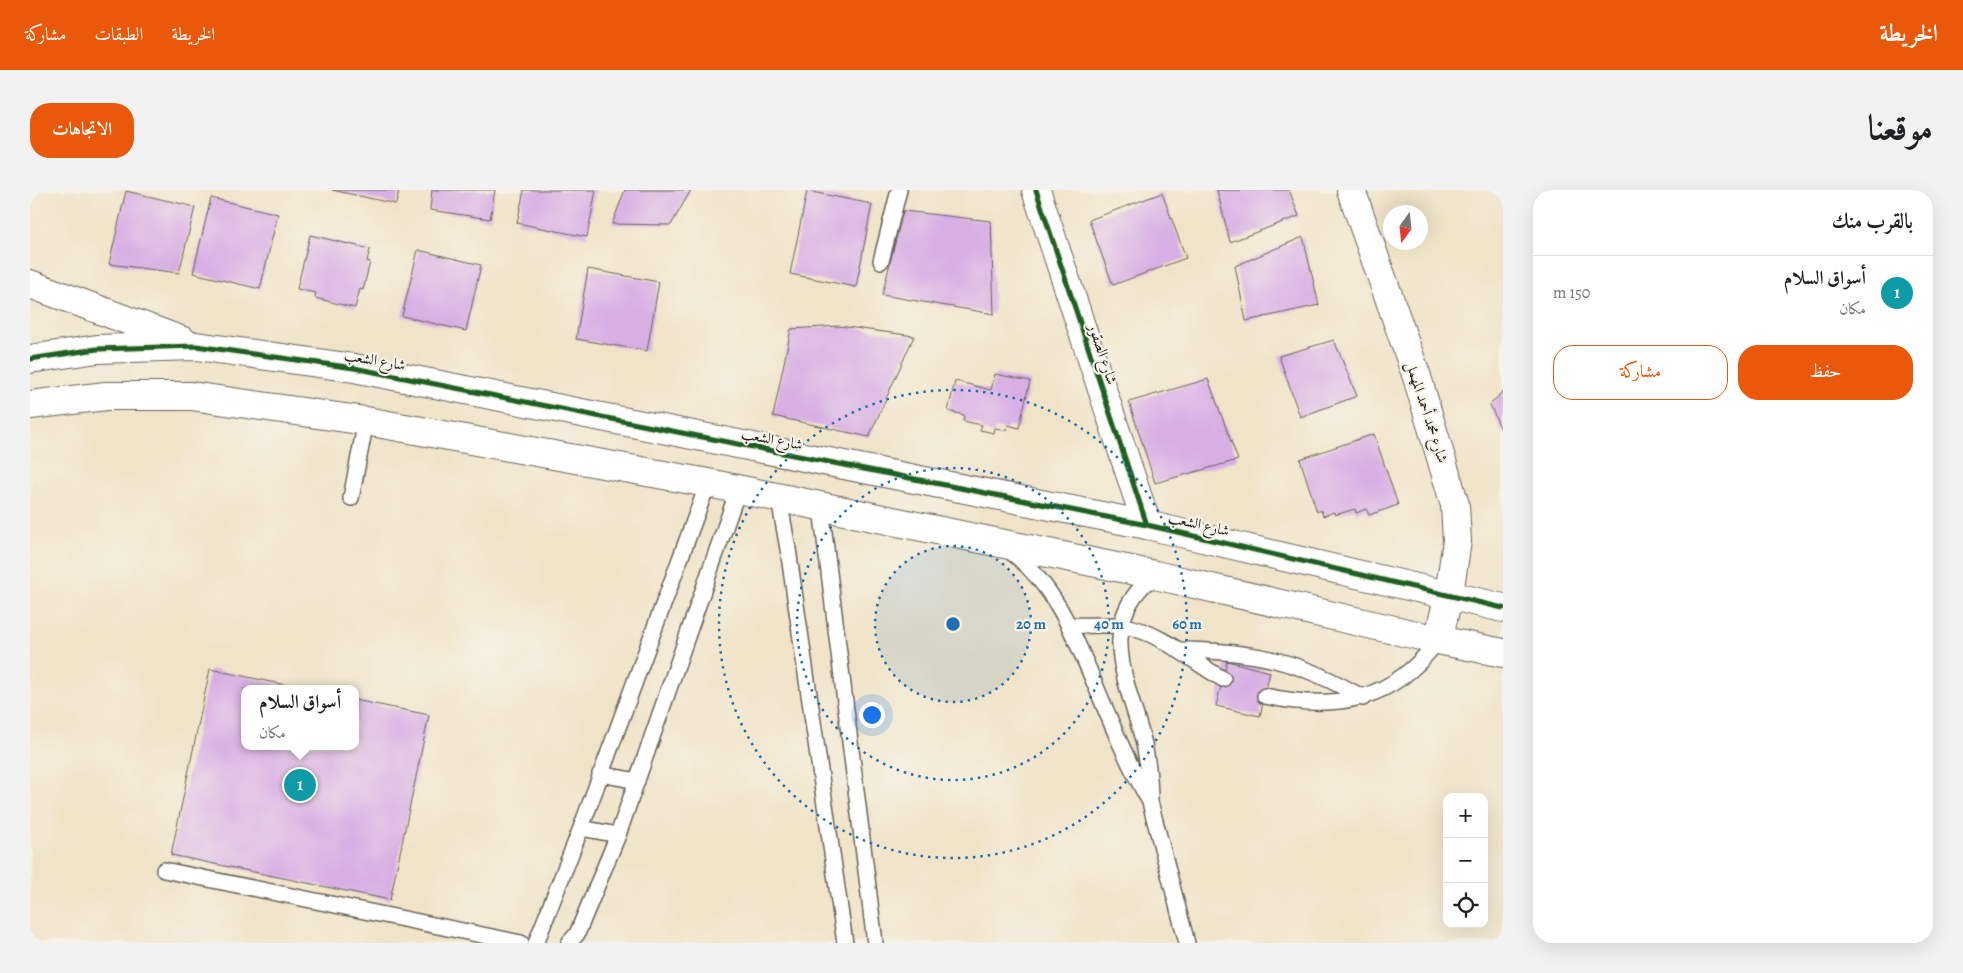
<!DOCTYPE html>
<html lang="ar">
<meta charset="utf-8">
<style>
:root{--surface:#fff;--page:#f2f2f2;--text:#202124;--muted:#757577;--line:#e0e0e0;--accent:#ea580c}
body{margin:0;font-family:Alegreya,Amiri,serif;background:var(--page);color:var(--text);direction:rtl}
.controls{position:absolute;right:15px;bottom:15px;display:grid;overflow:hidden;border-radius:10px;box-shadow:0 5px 20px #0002}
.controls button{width:45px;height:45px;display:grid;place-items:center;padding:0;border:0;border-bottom:1px solid var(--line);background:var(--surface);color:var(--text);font:25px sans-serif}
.compass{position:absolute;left:1353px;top:15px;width:45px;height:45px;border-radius:50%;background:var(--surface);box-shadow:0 5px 20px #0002;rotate:195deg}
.you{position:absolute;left:841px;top:524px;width:18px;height:18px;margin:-12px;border:4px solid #fff;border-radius:50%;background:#1a73e8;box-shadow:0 0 0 8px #1a73e833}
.badge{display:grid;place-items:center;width:32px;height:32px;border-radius:50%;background:var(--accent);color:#fff;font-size:16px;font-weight:700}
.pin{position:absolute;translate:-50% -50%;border:2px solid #fff;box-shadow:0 1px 5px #0006}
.popup{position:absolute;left:211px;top:495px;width:118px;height:65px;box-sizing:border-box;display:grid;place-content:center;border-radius:10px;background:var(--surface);filter:drop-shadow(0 1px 4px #0005);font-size:16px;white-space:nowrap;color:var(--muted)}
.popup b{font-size:19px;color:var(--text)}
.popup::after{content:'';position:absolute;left:50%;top:100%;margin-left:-10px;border:10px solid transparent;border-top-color:var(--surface)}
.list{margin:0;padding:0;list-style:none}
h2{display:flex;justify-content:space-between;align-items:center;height:65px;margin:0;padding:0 20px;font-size:21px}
h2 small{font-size:16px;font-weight:400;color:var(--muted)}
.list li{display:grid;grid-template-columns:32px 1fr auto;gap:15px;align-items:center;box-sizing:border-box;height:75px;padding:0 20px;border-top:1px solid var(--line)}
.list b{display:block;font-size:19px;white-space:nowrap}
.list p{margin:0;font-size:16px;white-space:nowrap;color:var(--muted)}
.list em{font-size:16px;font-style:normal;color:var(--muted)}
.actions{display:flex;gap:10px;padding:15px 20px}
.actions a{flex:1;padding:11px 0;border:1px solid var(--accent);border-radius:20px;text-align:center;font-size:18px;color:var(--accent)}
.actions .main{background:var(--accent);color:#fff}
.icon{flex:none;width:28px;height:28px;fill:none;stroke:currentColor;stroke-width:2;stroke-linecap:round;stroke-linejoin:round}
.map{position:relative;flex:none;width:1473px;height:753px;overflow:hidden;direction:ltr;border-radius:20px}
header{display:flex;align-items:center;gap:30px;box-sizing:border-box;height:70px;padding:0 25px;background:var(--accent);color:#fff}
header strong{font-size:24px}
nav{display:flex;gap:28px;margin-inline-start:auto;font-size:18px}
.intro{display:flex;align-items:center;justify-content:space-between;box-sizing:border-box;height:120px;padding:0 30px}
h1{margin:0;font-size:35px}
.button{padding:12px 22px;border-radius:20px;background:var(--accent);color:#fff;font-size:18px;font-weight:700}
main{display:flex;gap:30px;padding:0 30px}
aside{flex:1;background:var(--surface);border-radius:20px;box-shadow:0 5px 20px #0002}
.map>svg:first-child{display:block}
.building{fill:#d8afe4}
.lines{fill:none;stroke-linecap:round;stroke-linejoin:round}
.lane-casing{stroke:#666258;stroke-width:18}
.street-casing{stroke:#666258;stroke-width:30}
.secondary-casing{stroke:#666258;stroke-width:30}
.lane{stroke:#fff;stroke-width:15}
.street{stroke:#fff;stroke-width:28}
.secondary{stroke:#fff;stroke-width:28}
.cycleway-casing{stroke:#f7f3e8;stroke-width:8}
.cycleway{stroke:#1b5e20;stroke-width:5}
.ring{fill:none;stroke:#1f6fb2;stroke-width:2.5;stroke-dasharray:2.5 5}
.labels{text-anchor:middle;stroke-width:4.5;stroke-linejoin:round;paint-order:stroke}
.street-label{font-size:15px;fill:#1c1c1c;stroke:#f7f3e8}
.centre{fill:#1f6fb2;stroke:#f7f3e8;stroke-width:2.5}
.ring-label{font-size:15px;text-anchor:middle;font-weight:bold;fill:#1f6fb2;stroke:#f7f3e8;stroke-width:4.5;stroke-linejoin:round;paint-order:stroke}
</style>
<header>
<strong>الخريطة</strong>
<nav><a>الخريطة</a><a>الطبقات</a><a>مشاركة</a></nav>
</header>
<div class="intro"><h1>موقعنا</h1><a class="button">الاتجاهات</a></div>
<main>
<aside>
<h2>بالقرب منك<small></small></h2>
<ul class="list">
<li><span class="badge" style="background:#0f9aa8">1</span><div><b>أسواق السلام</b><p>مكان</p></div><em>150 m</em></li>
</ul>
<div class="actions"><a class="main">حفظ</a><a>مشاركة</a></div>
</aside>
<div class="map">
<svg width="1473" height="753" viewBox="0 0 1473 753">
<rect width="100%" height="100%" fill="#f7f3e8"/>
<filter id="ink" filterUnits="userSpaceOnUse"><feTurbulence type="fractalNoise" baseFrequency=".02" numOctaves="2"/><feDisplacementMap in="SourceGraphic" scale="10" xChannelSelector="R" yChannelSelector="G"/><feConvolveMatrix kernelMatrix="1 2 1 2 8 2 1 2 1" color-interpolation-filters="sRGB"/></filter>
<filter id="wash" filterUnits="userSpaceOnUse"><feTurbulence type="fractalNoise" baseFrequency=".0096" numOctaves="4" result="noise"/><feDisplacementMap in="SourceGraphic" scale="20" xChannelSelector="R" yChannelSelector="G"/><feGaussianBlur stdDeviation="1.12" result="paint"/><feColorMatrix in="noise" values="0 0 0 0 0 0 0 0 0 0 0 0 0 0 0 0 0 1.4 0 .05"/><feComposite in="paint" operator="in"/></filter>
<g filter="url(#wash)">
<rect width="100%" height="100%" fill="#f0e3c7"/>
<g id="blocks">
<path class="building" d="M302 0H369L366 14Z
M402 0H465L460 29 400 20Z
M494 0H566L557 47 487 33Z
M595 0H661L641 35 582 34Z
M1187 0H1259L1269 26 1200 52Z
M96 1 165 17 149 83 79 74Z
M777 1 842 14 826 97 760 84Z
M1132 3 1156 68 1083 95 1059 30Z
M181 8 248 24 230 99 163 83Z
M873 21 961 31 964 124 852 105Z
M280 45 340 59 337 71 340 72 333 100 330 99 325 118 285 108 286 103 267 99Z
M1273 47 1289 115 1216 131 1205 76Z
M388 60 451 75 436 141 372 126Z
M558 79 629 92 617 161 546 149Z
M809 136 884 146 839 247 743 226 761 139Z
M1304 150 1327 206 1270 227 1249 166Z
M965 184 1000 191 989 238 978 235 976 240 965 238 964 243 950 240 952 235 933 231 934 225 918 221 925 191 961 200Z
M1178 189 1208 270 1125 293 1099 212Z
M1473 201V244L1460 215Z
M1344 244 1368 315 1339 325 1336 319 1326 323 1325 319 1305 325 1304 322 1293 326 1291 320 1287 322 1270 269Z
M1197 471 1240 482 1230 526 1186 516Z
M180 479 269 498 215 499V556H325V510L399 525 360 710 141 665Z"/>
</g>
</g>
<g filter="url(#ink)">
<use href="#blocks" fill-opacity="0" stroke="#666258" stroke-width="1"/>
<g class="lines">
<defs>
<path id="lane" d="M851 71 869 0
M321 308 336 231
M749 309 758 359 815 753
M791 318 845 753
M977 359C1025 393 1045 447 1067 499 1083 537 1098 574 1119 610
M1125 385C1063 432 1099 494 1114 554 1118 573 1120 592 1120 612L1157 753
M1039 435C1057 436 1076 434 1094 436 1132 443 1160 470 1193 489
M1151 460C1224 461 1269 470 1333 508
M1235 506C1306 521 1363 512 1408 450
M570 584 607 591
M551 638 588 645
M134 680 491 753
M506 753 551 638 678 293
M539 753 547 744 588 645 708 300"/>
<path id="street" d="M1006 0 1117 335"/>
<path id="secondary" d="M1321 0 1387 187 1425 315 1427 351 1419 404 1408 450
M0 94 153 151
M0 169 67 159 166 156 324 178 1117 335 1473 418
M0 215 76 206H161L336 231 678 293 1125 385 1408 450 1473 463"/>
</defs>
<use href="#lane" class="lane-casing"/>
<use href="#street" class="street-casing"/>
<use href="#secondary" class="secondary-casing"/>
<use href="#lane" class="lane"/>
<use href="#street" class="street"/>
<use href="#secondary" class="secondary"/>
<defs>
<path id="cycleway" d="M1006 0 1117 335
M0 169 67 159 166 156 324 178 1117 335 1473 418"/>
</defs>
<use href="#cycleway" class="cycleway-casing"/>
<use href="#cycleway" class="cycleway"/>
</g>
</g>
<circle cx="923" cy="434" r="78" fill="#1f6fb2" fill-opacity=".12"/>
<g class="ring">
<circle cx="923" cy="434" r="78"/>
<circle cx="923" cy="434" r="156"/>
<circle cx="923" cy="434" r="234"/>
</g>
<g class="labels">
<g class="street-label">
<text transform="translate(1073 164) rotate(72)" y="5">شارع الصقور</text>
<text transform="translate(345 170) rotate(10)" y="5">شارع الشعب</text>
<text transform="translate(1397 222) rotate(72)" y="5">شارع محمد أحمد المهمل</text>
<text transform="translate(742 249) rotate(11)" y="5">شارع الشعب</text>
<text transform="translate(1169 334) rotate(13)" y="5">شارع الشعب</text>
</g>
</g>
<circle cx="923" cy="434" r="8" class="centre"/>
<g class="ring-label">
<text x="1001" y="439">20 m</text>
<text x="1079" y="439">40 m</text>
<text x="1157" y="439">60 m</text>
</g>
</svg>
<div class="controls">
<button>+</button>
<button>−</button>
<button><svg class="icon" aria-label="locate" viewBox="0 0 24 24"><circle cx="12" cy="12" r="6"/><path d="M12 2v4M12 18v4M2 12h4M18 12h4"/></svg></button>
</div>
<svg class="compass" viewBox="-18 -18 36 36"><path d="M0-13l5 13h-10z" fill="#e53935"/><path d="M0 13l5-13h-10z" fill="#757577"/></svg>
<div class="you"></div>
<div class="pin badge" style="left:270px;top:595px;background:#0f9aa8">1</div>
<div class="popup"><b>أسواق السلام</b>مكان</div>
</div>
</main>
